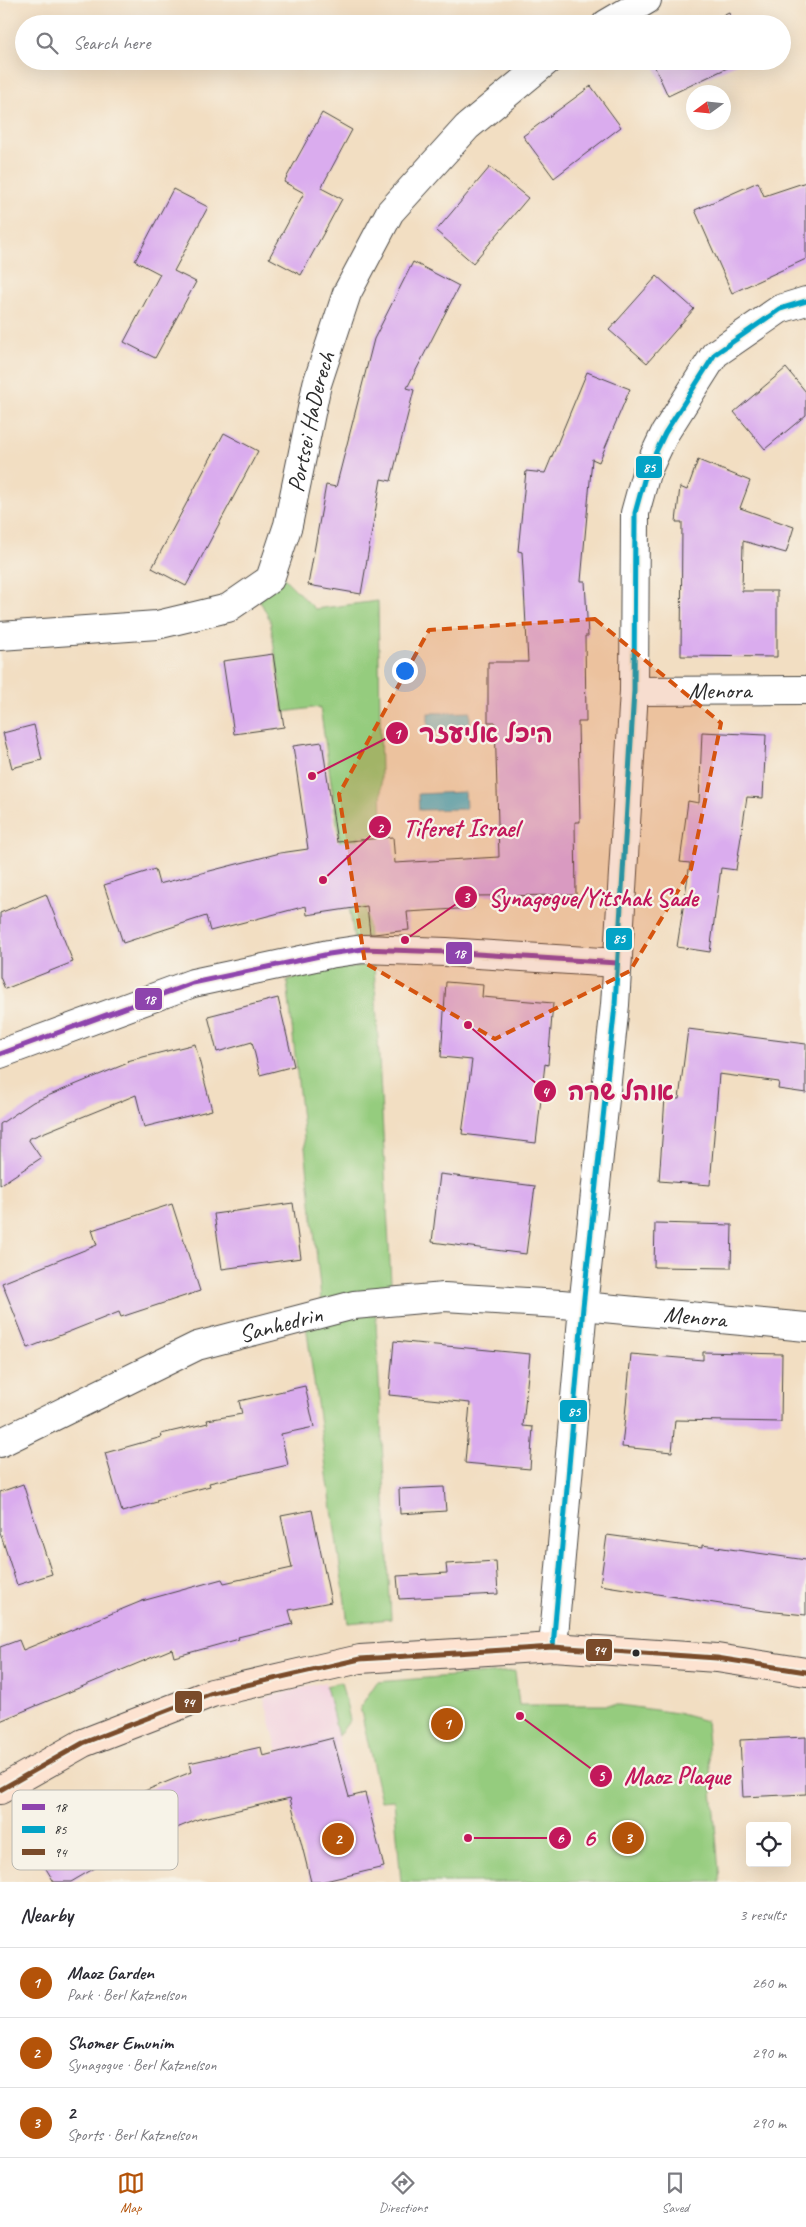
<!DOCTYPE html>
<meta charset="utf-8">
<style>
:root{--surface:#fff;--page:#f7f7f7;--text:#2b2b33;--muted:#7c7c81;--line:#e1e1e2;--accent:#b45309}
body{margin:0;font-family:Caveat,"Playpen Sans Hebrew",sans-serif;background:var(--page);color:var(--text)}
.controls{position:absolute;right:15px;bottom:15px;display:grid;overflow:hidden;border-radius:5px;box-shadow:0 5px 20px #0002}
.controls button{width:45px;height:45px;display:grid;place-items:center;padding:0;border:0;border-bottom:1px solid var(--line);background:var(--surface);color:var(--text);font:25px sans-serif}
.compass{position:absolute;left:686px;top:85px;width:45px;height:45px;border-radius:50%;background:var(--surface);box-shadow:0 5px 20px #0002;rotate:255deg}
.you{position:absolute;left:404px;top:670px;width:18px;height:18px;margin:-12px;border:4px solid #fff;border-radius:50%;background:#1a73e8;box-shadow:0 0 0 8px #1a73e833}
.badge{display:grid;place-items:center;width:32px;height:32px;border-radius:50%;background:var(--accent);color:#fff;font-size:16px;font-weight:700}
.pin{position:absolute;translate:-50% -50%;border:2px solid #fff;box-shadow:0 1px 5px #0006}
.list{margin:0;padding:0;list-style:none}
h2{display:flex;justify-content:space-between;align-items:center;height:65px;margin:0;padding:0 20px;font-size:21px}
h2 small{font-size:16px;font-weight:400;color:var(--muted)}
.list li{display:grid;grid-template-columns:32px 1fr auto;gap:15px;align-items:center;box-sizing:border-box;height:70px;padding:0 20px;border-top:1px solid var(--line)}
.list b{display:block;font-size:19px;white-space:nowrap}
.list p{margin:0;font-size:16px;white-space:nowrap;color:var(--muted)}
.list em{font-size:16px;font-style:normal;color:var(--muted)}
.icon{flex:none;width:28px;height:28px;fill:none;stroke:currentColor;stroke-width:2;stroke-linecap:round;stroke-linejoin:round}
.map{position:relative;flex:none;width:806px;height:1882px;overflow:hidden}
.search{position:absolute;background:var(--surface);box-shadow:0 5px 20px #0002;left:15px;right:15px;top:15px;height:55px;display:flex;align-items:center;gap:12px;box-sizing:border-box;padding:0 18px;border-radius:28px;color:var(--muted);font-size:19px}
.sheet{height:275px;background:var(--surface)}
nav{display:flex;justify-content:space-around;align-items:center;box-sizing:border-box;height:70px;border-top:1px solid var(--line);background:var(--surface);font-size:14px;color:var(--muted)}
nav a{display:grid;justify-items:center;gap:2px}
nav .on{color:var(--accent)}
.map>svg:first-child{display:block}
.built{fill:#f3cfdf}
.green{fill:#95cc7e;stroke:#607c54}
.water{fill:#56bcd4;stroke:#407480}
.building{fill:#daacee}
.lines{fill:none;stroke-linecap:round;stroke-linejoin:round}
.street-casing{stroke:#494642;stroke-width:30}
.secondary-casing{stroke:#494642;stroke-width:30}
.street{stroke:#fff;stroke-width:28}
.secondary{stroke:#fde3d1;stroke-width:28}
.bus-1-casing{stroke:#f7f3e8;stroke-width:9}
.bus-2-casing{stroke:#f7f3e8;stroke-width:9}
.bus-3-casing{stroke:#f7f3e8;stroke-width:9}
.bus-1{stroke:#8e44ad;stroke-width:5}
.bus-2{stroke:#02a3c6;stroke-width:5}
.bus-3{stroke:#7a4b2a;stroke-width:5}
.marked{fill:#d5540f;fill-opacity:0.2;stroke:#d5540f;stroke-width:4;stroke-dasharray:10 6;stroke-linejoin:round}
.bus-dot{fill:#2b2b2b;stroke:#f7f3e8;stroke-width:2}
.labels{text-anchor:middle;stroke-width:4.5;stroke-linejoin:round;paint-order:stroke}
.street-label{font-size:24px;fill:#2b2b2b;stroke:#f7f3e8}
.key{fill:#f7f3e8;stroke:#bab7af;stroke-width:1}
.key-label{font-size:14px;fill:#2b2b2b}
.leader{fill:none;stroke:#c2185b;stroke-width:2}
.callout-dot{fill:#c2185b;stroke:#f7f3e8;stroke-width:2}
.mark-label{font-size:15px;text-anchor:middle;font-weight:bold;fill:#fff}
.callout-label{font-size:25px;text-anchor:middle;font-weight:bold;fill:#c2185b;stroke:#f7f3e8;stroke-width:4.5;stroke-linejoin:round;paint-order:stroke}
.line-badge{stroke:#f7f3e8;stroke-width:2}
.badge-label{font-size:14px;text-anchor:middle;font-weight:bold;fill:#fff}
</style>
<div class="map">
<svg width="806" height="1882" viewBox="0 0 806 1882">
<rect width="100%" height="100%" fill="#f7f3e8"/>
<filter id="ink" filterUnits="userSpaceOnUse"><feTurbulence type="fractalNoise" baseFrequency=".02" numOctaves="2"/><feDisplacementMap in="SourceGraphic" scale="10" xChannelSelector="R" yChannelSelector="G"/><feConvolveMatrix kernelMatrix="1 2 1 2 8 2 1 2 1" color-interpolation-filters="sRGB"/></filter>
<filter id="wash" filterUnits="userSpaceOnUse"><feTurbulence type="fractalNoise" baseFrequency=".0096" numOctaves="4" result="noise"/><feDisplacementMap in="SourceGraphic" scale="20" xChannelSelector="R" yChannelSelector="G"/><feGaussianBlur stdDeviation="1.12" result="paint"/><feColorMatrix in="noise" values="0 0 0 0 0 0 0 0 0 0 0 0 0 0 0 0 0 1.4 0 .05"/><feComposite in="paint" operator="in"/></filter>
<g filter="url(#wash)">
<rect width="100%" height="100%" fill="#f2dec2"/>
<path class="built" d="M325 1682 350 1788 291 1801 264 1698Z"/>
<path class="green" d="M276 570 315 609 378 601 382 834 358 837 369 937 354 939 320 707 284 712 270 620 255 591Z
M374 965 392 1301 375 1302 391 1619 348 1623 306 1325 322 1319 320 1287 287 980 329 969Z
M515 1671 519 1705H620L677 1713 706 1721 720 1882H401L394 1800 381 1801 360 1707 377 1682Z
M341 1682 350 1720 338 1736 326 1686Z"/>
<path class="water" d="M470 712V731H428V713Z
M465 792 466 809 419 810 418 794Z"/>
<g id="blocks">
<path class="building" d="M729 13 734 24H705Z
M652 61H742L668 96Z
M591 86 621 127 554 178 523 136Z
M322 113 352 130 321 188 342 199 301 275 269 258 304 193 284 182Z
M490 167 528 198 473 263 436 231Z
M758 182 764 196 806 182V259L732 293 695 210Z
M173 189 208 207 174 271 196 282 155 358 124 342 160 274 135 261Z
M413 262 459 286 407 388 414 390 391 481 381 479 361 594 308 585 326 485 336 487 374 339Z
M657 276 694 309 647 363 609 330Z
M786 368 806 392V415L765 449 734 412Z
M587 372 630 389 599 462 592 459 581 581H585L588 636H585L586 722H578L580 822H575L576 895 473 896 474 908 407 912 409 930 374 934H370L367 906 307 915 306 906 210 931 206 916 123 943 104 885 155 869 159 884 280 853 308 849 293 746 322 742 337 842 393 837 395 863 499 857 495 722H488V662H528L522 552 518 551 526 471 545 473Z
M224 433 258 451 186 586 152 568Z
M698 460 750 481 740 508 794 527 786 553 743 541 742 591H777V657L681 656 682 522H676L680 487 687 490Z
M273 654 284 727 234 734 223 661Z
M34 725 42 760 12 768 3 733Z
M702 732 766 735 763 798 747 797 736 870 721 868 710 952 677 947 690 863 680 862 688 801 699 803Z
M46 894 73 962 5 989 0 977V913Z
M446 982 483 985 482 997 553 1003 548 1065 545 1064 536 1143 462 1134 472 1060 441 1057Z
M278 998 294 1066 260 1075 252 1042 217 1052 208 1016Z
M688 1029 806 1044V1093L778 1089 779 1082 719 1074 710 1185 659 1181 665 1098 679 1099Z
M195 1044 212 1110 144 1127 136 1095 28 1139 41 1158 0 1185V1124L33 1102 128 1063 127 1061Z
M440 1174 535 1186 526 1254 432 1242Z
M293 1203 301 1258 222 1269 214 1214Z
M172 1204 200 1291 121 1317 119 1312 28 1348 2 1283 97 1245 92 1230Z
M655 1223 732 1225 731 1268 654 1267Z
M394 1341 530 1354 523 1426 533 1427 530 1469 465 1463 470 1403 389 1395Z
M703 1352 782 1354 781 1422 675 1420 672 1452 622 1447 631 1354 703 1360Z
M305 1386 314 1427 281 1434 288 1465 209 1483 210 1486 156 1500 157 1502 122 1512 105 1453 162 1437 161 1434 208 1423 207 1420 242 1414 239 1401Z
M23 1484 52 1574 17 1585 0 1532V1492Z
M444 1487 446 1511 400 1514 399 1489Z
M312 1510 331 1602 289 1610 293 1624 238 1637 239 1639 174 1657 172 1649 0 1721V1647L19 1640 23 1650 142 1601 222 1579 224 1583 292 1568 281 1516Z
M607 1535 702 1548V1545L806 1560V1615L765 1611 600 1585Z
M496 1561 498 1594 399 1599 397 1576 447 1573 446 1564Z
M806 1737V1794L743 1797 740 1740Z
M333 1738 349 1797 365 1793 384 1867 321 1882H311L290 1798 199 1819 110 1855 112 1858 71 1882H54L33 1847 88 1814 191 1772 189 1763 261 1747 263 1756Z"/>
</g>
</g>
<g filter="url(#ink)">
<use href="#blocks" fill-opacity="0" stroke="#494642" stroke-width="1"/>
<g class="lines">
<defs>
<g id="street">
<path d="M606 24 647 0"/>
<path id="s1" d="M0 636 157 625 228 608 270 579 288 525 317 384 347 293 390 212 467 127 547 61"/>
<path id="s2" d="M634 691 806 690"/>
<path d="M0 1054 193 983 329 954 363 949 446 952 617 963"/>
<path id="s3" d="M0 1443 197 1346 354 1305 444 1297 561 1304 806 1327"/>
<path d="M553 1647 583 1307 615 1005 634 691 635 513 646 473 665 433 715 354 780 309 806 301"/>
</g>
<path id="secondary" d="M0 1790 83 1743 212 1693 360 1659 553 1647 717 1658 806 1672"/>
</defs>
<use href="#street" class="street-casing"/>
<use href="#secondary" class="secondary-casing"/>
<use href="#street" class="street"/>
<use href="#secondary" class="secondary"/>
<defs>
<path id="bus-1" d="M0 1054 193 983 329 954 363 949 446 952 617 963"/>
<path id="bus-2" d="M553 1647 583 1307 615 1005 634 691 635 513 646 473 665 433 715 354 780 309 806 301"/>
<path id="bus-3" d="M0 1790 83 1743 212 1693 360 1659 553 1647 717 1658 806 1672"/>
</defs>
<use href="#bus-1" class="bus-1-casing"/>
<use href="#bus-2" class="bus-2-casing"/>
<use href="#bus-3" class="bus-3-casing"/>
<use href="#bus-1" class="bus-1"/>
<use href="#bus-2" class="bus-2"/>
<use href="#bus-3" class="bus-3"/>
</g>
</g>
<path class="marked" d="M595 619 721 723 691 869 630 971 495 1039 365 963 339 794 429 630Z"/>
<circle class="bus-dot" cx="636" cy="1653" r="4.5"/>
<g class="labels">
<g class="street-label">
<text dy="8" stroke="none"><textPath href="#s1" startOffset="444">Portsei HaDerech</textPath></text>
<text dy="8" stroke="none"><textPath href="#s2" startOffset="86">Menora</textPath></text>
<text dy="8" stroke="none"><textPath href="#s3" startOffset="724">Menora</textPath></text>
<text dy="8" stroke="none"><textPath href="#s3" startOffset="306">Sanhedrin</textPath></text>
</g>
</g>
<rect x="12" y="1790" width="166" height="80" rx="8" class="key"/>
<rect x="22" y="1804" width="23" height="6" fill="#8e44ad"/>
<rect x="22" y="1826" width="23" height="7" fill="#02a3c6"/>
<rect x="22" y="1849" width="23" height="6" fill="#7a4b2a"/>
<g class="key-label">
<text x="54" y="1812">18</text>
<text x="54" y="1834">85</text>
<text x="54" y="1857">94</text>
</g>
<path class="leader" d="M312 776L397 733M323 880L380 827M405 940L466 897M468 1025L545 1091M520 1716L601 1776M468 1838L560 1838"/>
<g class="callout-dot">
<circle cx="312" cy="776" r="5"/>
<circle cx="323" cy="880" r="5"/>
<circle cx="405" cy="940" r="5"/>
<circle cx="468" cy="1025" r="5"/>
<circle cx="520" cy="1716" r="5"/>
<circle cx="468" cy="1838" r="5"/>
<circle cx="397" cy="733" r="12"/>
<circle cx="380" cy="827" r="12"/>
<circle cx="466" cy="897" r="12"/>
<circle cx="545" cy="1091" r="12"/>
<circle cx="601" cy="1776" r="12"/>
<circle cx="560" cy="1838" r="12"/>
</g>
<g class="mark-label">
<text x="397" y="739">1</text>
<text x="380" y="833">2</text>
<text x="466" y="902">3</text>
<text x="545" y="1097">4</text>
<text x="601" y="1781">5</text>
<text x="560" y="1843">6</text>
</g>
<g class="callout-label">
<text x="486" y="742">היכל אליעזר</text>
<text x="461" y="836">Tiferet Israel</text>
<text x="593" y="906">Synagogue/Yitshak Sade</text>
<text x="621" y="1100">אוהל שרה</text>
<text x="677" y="1784">Maoz Plaque</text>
<text x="589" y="1846">6</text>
</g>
<g class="line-badge">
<rect x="635" y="455" width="28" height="24" rx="5" fill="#02a3c6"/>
<rect x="605" y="927" width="28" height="24" rx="5" fill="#02a3c6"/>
<rect x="445" y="941" width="28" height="24" rx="5" fill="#8e44ad"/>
<rect x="134" y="987" width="29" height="24" rx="5" fill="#8e44ad"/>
<rect x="559" y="1399" width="29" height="24" rx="5" fill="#02a3c6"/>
<rect x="585" y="1638" width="28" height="24" rx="5" fill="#7a4b2a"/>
<rect x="174" y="1690" width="29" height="24" rx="5" fill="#7a4b2a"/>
</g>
<g class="badge-label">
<text x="649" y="472">85</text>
<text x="619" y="943">85</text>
<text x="459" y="958">18</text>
<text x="149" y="1004">18</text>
<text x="574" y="1416">85</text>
<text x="599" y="1655">94</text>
<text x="188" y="1707">94</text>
</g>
</svg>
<div class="controls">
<button><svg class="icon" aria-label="locate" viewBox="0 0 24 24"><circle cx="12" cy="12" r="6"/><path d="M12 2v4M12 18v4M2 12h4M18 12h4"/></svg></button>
</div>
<svg class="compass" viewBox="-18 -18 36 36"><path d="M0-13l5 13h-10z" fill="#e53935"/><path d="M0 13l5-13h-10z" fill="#7c7c81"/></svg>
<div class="you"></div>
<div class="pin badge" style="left:447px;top:1724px">1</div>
<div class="pin badge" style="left:338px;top:1839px">2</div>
<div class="pin badge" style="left:628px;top:1838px">3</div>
<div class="search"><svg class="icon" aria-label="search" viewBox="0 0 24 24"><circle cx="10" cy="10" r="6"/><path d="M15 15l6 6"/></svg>Search here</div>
</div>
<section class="sheet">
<h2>Nearby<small>3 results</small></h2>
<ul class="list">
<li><span class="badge">1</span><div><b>Maoz Garden</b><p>Park · Berl Katznelson</p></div><em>260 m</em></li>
<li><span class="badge">2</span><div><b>Shomer Emunim</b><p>Synagogue · Berl Katznelson</p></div><em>290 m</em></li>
<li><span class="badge">3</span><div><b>2</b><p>Sports · Berl Katznelson</p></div><em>290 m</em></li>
</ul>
</section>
<nav>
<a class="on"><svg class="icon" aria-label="map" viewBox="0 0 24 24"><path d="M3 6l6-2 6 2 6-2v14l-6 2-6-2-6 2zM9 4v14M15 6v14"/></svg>Map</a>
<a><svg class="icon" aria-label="directions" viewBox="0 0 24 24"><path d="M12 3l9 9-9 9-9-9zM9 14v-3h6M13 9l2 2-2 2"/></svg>Directions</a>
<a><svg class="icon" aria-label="saved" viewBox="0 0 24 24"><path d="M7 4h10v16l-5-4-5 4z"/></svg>Saved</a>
</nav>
